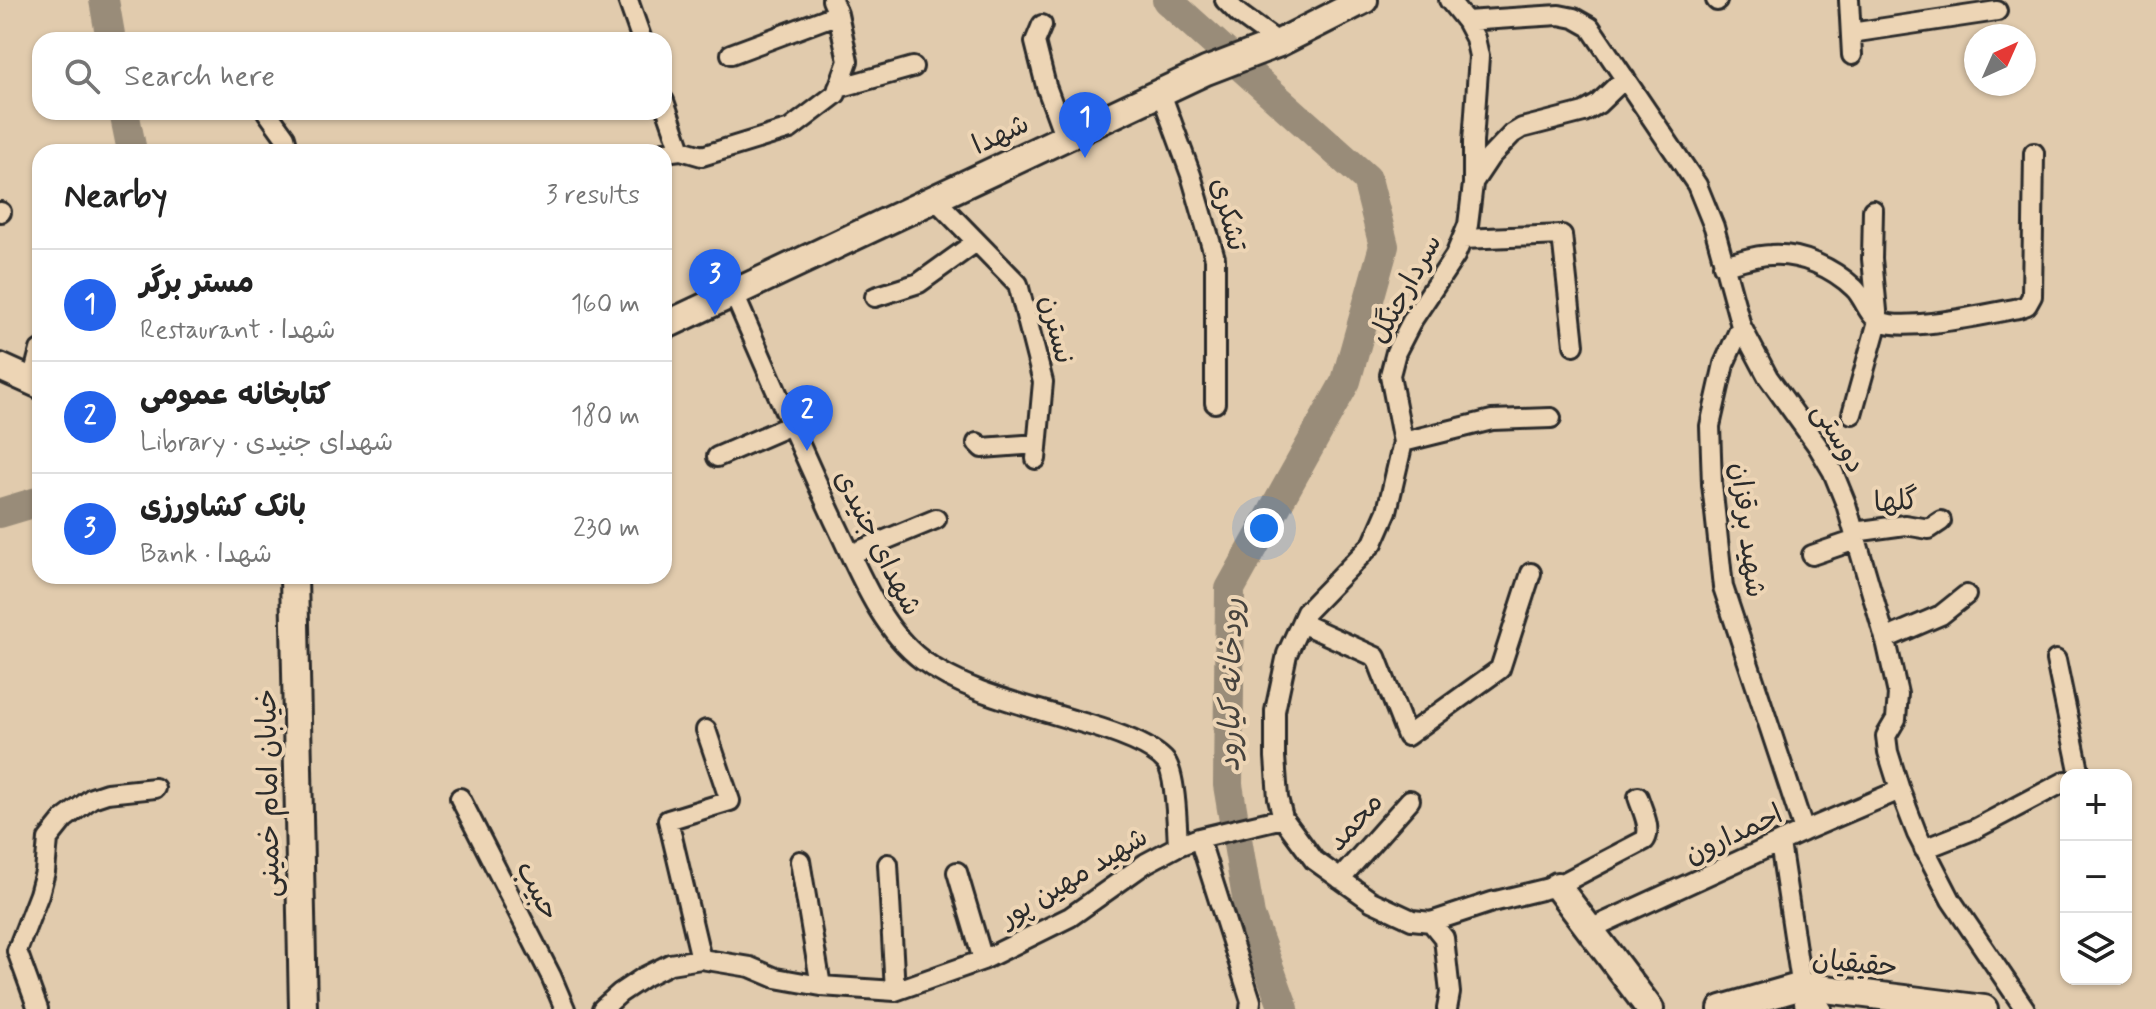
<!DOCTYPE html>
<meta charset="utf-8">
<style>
:root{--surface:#fff;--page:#f6f6f6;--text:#222;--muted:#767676;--line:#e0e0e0;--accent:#2563eb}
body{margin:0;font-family:Mynerve,"Playpen Sans Arabic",sans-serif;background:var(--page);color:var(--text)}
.controls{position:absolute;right:24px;bottom:24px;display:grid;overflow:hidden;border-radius:16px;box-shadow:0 2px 6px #0004}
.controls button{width:72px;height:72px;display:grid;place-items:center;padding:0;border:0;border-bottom:2px solid var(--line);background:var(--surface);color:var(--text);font:40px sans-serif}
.compass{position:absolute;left:1964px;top:24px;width:72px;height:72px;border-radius:50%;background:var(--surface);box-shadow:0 2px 6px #0004;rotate:45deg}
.you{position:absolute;left:1264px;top:528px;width:28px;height:28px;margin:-20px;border:6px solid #fff;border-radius:50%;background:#1a73e8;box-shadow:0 0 0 12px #1a73e833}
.badge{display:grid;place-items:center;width:52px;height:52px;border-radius:50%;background:var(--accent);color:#fff;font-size:26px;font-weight:700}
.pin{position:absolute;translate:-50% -66px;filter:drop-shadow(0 2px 4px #0008)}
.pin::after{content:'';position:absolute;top:42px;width:28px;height:24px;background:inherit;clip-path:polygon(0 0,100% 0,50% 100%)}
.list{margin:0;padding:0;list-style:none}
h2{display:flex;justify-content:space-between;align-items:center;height:104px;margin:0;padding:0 32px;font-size:34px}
h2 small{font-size:26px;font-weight:400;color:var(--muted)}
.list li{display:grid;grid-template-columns:52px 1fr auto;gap:24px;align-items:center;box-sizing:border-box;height:112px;padding:0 32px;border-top:2px solid var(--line)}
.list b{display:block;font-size:30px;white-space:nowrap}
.list p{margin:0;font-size:26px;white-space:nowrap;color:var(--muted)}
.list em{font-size:26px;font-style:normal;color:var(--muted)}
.icon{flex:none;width:44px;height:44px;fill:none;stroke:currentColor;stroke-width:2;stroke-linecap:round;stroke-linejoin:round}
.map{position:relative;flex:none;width:2156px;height:1009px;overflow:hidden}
.search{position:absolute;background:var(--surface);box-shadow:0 2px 6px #0004;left:32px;top:32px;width:640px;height:88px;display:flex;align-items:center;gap:20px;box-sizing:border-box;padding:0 28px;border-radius:24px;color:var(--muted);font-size:30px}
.panel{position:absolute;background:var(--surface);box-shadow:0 2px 6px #0004;left:32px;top:144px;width:640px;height:440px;border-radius:24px}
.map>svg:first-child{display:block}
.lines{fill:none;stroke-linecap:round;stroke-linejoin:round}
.river{stroke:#998c79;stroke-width:30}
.street-casing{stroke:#2b2b2b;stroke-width:24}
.secondary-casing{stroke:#2b2b2b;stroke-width:32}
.street{stroke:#edd5b5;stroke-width:18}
.secondary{stroke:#edd5b5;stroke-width:26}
.labels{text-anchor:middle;stroke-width:8;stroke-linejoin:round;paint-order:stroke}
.street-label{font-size:28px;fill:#2b2b2b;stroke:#edd5b5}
.water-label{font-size:30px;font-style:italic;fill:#46433e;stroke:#edd5b5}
</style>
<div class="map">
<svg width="2156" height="1009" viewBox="0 0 2156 1009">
<rect width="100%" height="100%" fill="#e1cbad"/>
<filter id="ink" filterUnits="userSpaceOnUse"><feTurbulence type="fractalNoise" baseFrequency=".0125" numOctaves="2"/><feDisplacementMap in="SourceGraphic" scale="16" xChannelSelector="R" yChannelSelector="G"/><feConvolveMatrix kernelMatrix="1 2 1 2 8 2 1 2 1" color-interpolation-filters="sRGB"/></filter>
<g filter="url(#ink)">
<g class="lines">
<path class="river" d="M104 0 111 40
M1167 0 1367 179 1384 246 1346 381 1230 589 1228 785 1250 916 1284 1009
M124 112 131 146 130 152
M0 513 40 501"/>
<defs>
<path id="street" d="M628 0 642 40
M1225 0 1239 14 1279 43
M1449 0 1466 21 1475 38 1479 56 1473 142V184L1468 225 1455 256 1413 319 1396 352 1390 375 1403 442 1387 511 1373 543 1306 612 1287 654 1275 711V757L1278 798 1283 818 1314 860 1371 901 1412 920 1431 922 1492 902 1557 886 1645 840C1652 828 1642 810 1638 797
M1716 0 1717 1
M1849 0 1852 55
M1466 21 1559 15 1574 18 1590 27 1697 185 1714 227 1741 326 1768 377 1817 445 1833 472 1846 504 1887 645 1898 694 1896 719 1886 736 1888 752 1900 790 1917 834 1951 900 2025 1009
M1042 25 1035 42 1046 86 1065 138
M1851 33 1997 11
M731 54 838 14
M838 88 913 67
M1161 93 1191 175 1215 258V403
M664 101 681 150
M267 112 285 137 289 152
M664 152 681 150 702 156 790 129 836 94 848 61 838 14 832 0
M1474 181 1490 157 1512 134 1522 128 1584 112 1598 104 1625 78
M935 199 1018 284 1043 382 1036 459
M0 212H1
M1463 239 1562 235 1574 345
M1723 265C1738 262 1755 255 1771 255 1801 253 1833 268 1854 288 1864 297 1867 315 1880 321 1904 333 1991 313 2019 308L2027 305 2032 296 2034 153
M734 294C767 370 800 447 835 522 858 569 879 627 922 660 965 692 1022 704 1073 720 1098 727 1150 742 1166 762 1176 775 1177 828 1178 846
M875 297 919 283 976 242
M1741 326 1724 364 1710 426 1712 484 1723 587 1804 831
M32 381 40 350
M1852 414 1878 321 1872 259 1873 210
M1403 442 1492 420 1551 418
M977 443 982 448 1037 444
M717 457 791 425
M1854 532 1905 525 1929 529 1941 521
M851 554 936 519
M1812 555 1856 540
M1301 623 1376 657 1407 736 1500 669 1531 573
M1885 639 1941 615 1966 595
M2056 660 2080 775
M460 798 551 976 565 1009
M1199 838 1251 1001 1250 1009
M1780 843 1805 1009
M1924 849 1975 829 2066 781
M800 861 821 986
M888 864 895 991
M957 872 983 960
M1340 879 1410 800
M1431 922 1444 938 1450 993 1447 1009
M1590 929 1804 831 1900 790
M701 959 668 820 730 801 706 730
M1802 986 1822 1009
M38 1009 17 951 39 894 45 872 48 839 64 819 92 798 107 793 155 788
M602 1009 620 993 644 977 670 964 701 959 750 967 776 978 821 986 895 991 983 960 1070 917 1146 863 1178 846 1199 838 1283 818"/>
<path id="secondary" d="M664 326 1206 71 1279 43 1364 0
M0 367 40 385
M294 576 303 1009
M1557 886 1650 1009
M1722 1009 1802 986 1984 1009"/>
</defs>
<use href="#street" class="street-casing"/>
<use href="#secondary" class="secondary-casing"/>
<use href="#street" class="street"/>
<use href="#secondary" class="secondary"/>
</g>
</g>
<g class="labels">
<g class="street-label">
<text transform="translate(1000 133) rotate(-25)" y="10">شهدا</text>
<text transform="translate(1230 214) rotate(76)" y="10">تشکری</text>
<text transform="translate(1404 288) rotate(-61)" y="10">سردارجنگل</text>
<text transform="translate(1058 329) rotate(76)" y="10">نسترن</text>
<text transform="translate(1840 437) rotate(59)" y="10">دوستی</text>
<text transform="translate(1896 500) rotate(-4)" y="10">گلها</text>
<text transform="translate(1749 530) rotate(83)" y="10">شهید برقزان</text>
<text transform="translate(879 542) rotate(63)" y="10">شهدای جنیدی</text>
<text transform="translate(267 793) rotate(-91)" y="10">خیابان امام خمینی</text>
<text transform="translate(1354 821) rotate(-48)" y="10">محمد</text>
<text transform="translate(1733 833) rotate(-25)" y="10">احمدارون</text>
<text transform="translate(1073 876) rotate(-31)" y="10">شهید مهین پور</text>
<text transform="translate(539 890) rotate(63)" y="10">حبیب</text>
<text transform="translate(1855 962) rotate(6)" y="10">حقیقیان</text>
</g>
<g class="water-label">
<text transform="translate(1230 685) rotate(-89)" y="10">رودخانه کیارود</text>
</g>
</g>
</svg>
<div class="controls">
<button>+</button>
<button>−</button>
<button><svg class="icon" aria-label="layers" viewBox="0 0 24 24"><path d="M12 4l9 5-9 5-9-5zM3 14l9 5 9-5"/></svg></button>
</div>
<svg class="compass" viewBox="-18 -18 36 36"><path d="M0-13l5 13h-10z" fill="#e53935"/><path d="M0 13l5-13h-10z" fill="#767676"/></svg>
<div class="you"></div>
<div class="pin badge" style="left:1085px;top:158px">1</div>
<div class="pin badge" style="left:807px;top:451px">2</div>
<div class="pin badge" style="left:715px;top:315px">3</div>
<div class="search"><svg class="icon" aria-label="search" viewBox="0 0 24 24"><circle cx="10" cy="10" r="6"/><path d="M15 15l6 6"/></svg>Search here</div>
<section class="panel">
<h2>Nearby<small>3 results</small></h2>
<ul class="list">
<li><span class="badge">1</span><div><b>مستر برگر</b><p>Restaurant · شهدا</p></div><em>160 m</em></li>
<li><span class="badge">2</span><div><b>کتابخانه عمومى</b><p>Library · شهدای جنیدی</p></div><em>180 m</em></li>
<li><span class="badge">3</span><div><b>بانک کشاورزى</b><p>Bank · شهدا</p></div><em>230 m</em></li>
</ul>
</section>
</div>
